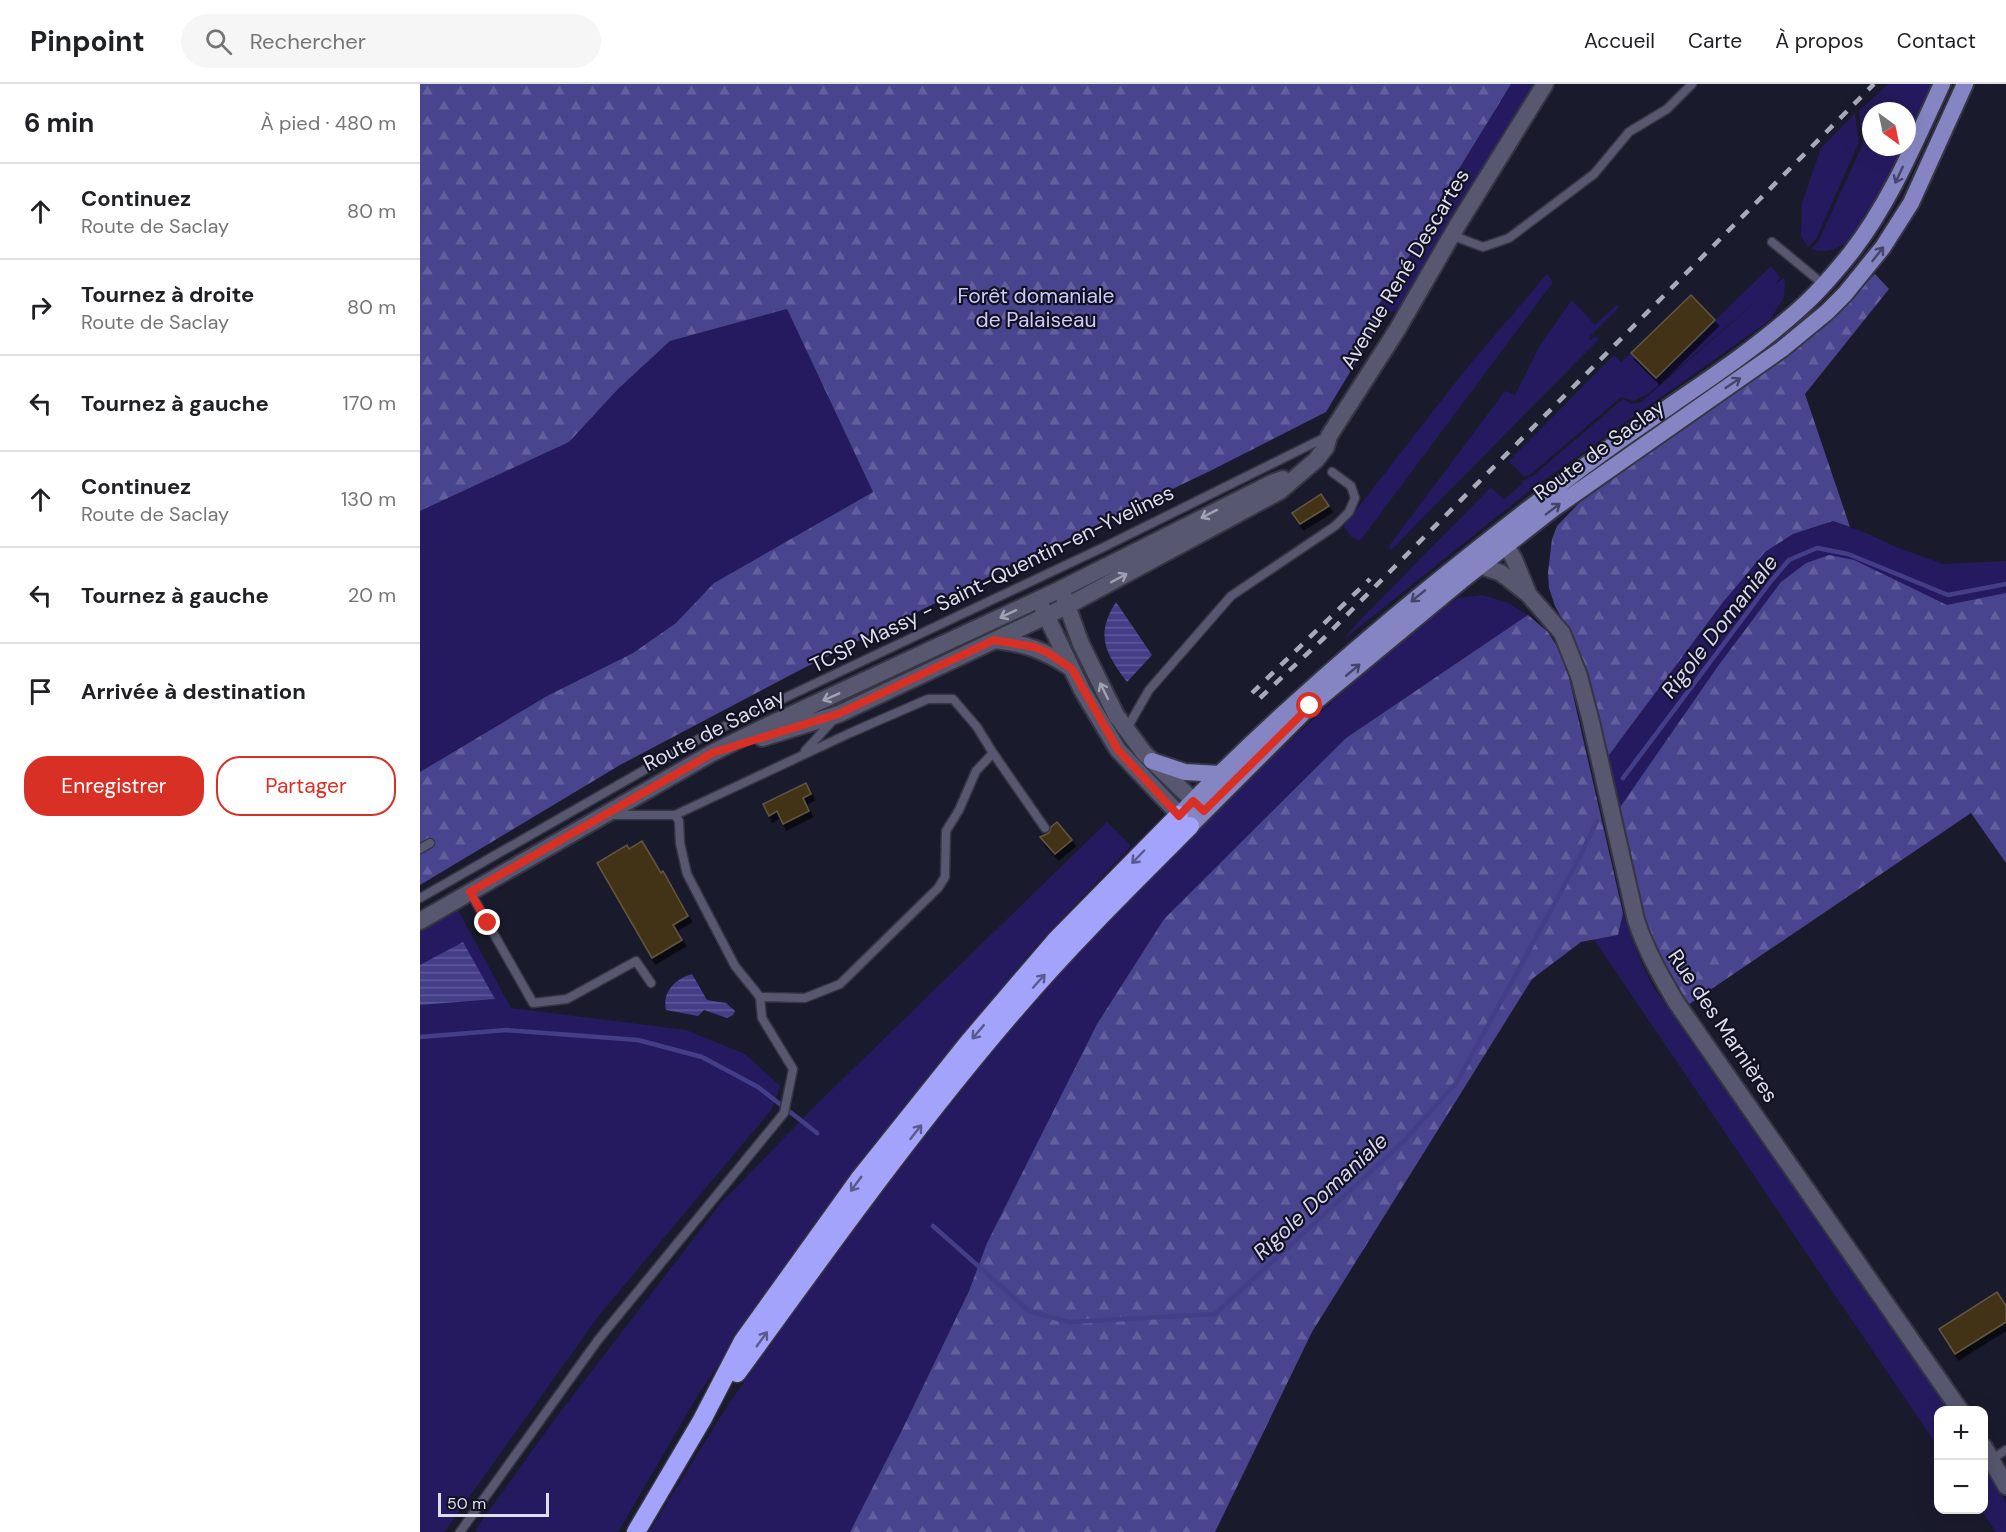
<!DOCTYPE html>
<html lang="fr">
<meta charset="utf-8">
<style>
:root{--surface:#fff;--page:#f6f6f6;--text:#202124;--muted:#757577;--line:#e0e0e0;--accent:#d93025}
body{margin:0;font-family:"DM Sans",sans-serif;background:var(--page);color:var(--text)}
.controls{position:absolute;right:18px;bottom:18px;display:grid;overflow:hidden;border-radius:12px;box-shadow:0 6px 24px #0002}
.controls button{width:54px;height:54px;display:grid;place-items:center;padding:0;border:0;border-bottom:2px solid var(--line);background:var(--surface);color:var(--text);font:30px sans-serif}
.compass{position:absolute;left:1442px;top:18px;width:54px;height:54px;border-radius:50%;background:var(--surface);box-shadow:0 6px 24px #0002;rotate:147deg}
.scale{position:absolute;left:18px;bottom:15px;width:111px;box-sizing:border-box;padding-left:6px;border:3px solid #dddeeb;border-top:0;font-size:16px;line-height:21px;white-space:nowrap;color:#dddeeb;-webkit-text-stroke:4px #111123;paint-order:stroke}
.stop{position:absolute;width:18px;height:18px;margin:-14px;border:4px solid #d93025;border-radius:50%;background:#fff}
.stop.end{background:#d93025;border-color:#fff;box-shadow:0 2px 6px #0008}
.list{margin:0;padding:0;list-style:none}
h2{display:flex;justify-content:space-between;align-items:center;height:78px;margin:0;padding:0 24px;font-size:26px}
h2 small{font-size:20px;font-weight:400;color:var(--muted)}
.list li{display:grid;grid-template-columns:39px 1fr auto;gap:18px;align-items:center;box-sizing:border-box;height:96px;padding:0 24px;border-top:2px solid var(--line)}
.list b{display:block;font-size:22px;white-space:nowrap}
.list p{margin:0;font-size:20px;white-space:nowrap;color:var(--muted)}
.list em{font-size:20px;font-style:normal;color:var(--muted)}
.actions{display:flex;gap:12px;padding:18px 24px}
.actions a{flex:1;padding:14px 0;border:2px solid var(--accent);border-radius:24px;text-align:center;font-size:21px;color:var(--accent)}
.actions .main{background:var(--accent);color:#fff}
.icon{flex:none;width:33px;height:33px;fill:none;stroke:currentColor;stroke-width:2;stroke-linecap:round;stroke-linejoin:round}
.map{position:relative;flex:none;width:1586px;height:1448px;overflow:hidden}
header{display:flex;align-items:center;gap:36px;box-sizing:border-box;height:84px;padding:0 30px;background:var(--surface);border-bottom:2px solid var(--line)}
header strong{font-size:28px}
nav{display:flex;gap:33px;margin-inline-start:auto;font-size:21px}
.search{width:420px;height:54px;background:var(--page);display:flex;align-items:center;gap:15px;box-sizing:border-box;padding:0 21px;border-radius:33px;color:var(--muted);font-size:22px}
main{display:flex}
aside{flex:1;background:var(--surface)}
.map>svg:first-child{display:block}
.green{fill:#251a5f}
.forest{fill:url(#forest-firs)}
.water{fill:url(#water-rules)}
.lines{fill:none;stroke-linecap:round;stroke-linejoin:round}
.stream{stroke:#443e88;stroke-width:4.5}
.building{fill:#423317;stroke:#625640;stroke-width:1.5;filter:url(#shadow)}
.service-casing{stroke:#353544;stroke-width:11}
.minor-casing{stroke:#353544;stroke-width:20}
.secondary-casing{stroke:#353544;stroke-width:20}
.primary-casing{stroke:#353544;stroke-width:20}
.motorway-casing{stroke:#353544;stroke-width:21}
.service{stroke:#57586f;stroke-width:8}
.minor{stroke:#57586f;stroke-width:16}
.secondary{stroke:#57586f;stroke-width:16}
.primary{stroke:#8585c3;stroke-width:16}
.motorway{stroke:#a4a3fb;stroke-width:18}
.rail{stroke:#a9aab9;stroke-width:4.5;stroke-dasharray:10 10;stroke-linecap:butt}
.oneway{stroke:#45456b}
.oneway2{stroke:#a1a2b3}
.oneway3{stroke:#5a5a8f}
.route{stroke:#d93025;stroke-width:8}
.labels{text-anchor:middle;stroke-width:4.5;stroke-linejoin:round;paint-order:stroke}
.street-label{font-size:21px;fill:#dddeeb;stroke:#111123}
.park-label{font-size:21px;fill:#cbccf8;stroke:#111123}
.water-label{font-size:22px;font-style:italic;fill:#d6d7ed;stroke:#111123}
</style>
<header>
<strong>Pinpoint</strong>
<div class="search"><svg class="icon" aria-label="search" viewBox="0 0 24 24"><circle cx="10" cy="10" r="6"/><path d="M15 15l6 6"/></svg>Rechercher</div>
<nav><a>Accueil</a><a>Carte</a><a>À propos</a><a>Contact</a></nav>
</header>
<main>
<aside>
<h2>6 min<small>À pied · 480 m</small></h2>
<ul class="list">
<li><svg class="icon" aria-label="ahead" viewBox="0 0 24 24"><path d="M12 20V5M6 11l6-6 6 6"/></svg><div><b>Continuez</b><p>Route de Saclay</p></div><em>80 m</em></li>
<li><svg class="icon" aria-label="right" viewBox="0 0 24 24"><path d="M7 20v-9h11M14 6l5 5-5 5"/></svg><div><b>Tournez à droite</b><p>Route de Saclay</p></div><em>80 m</em></li>
<li><svg class="icon" aria-label="left" viewBox="0 0 24 24"><path d="M17 20v-9H6M10 6l-5 5 5 5"/></svg><div><b>Tournez à gauche</b></div><em>170 m</em></li>
<li><svg class="icon" aria-label="ahead" viewBox="0 0 24 24"><path d="M12 20V5M6 11l6-6 6 6"/></svg><div><b>Continuez</b><p>Route de Saclay</p></div><em>130 m</em></li>
<li><svg class="icon" aria-label="left" viewBox="0 0 24 24"><path d="M17 20v-9H6M10 6l-5 5 5 5"/></svg><div><b>Tournez à gauche</b></div><em>20 m</em></li>
<li><svg class="icon" aria-label="arrive" viewBox="0 0 24 24"><path d="M6 21V4h12l-3 4 3 4H6"/></svg><div><b>Arrivée à destination</b></div></li>
</ul>
<div class="actions"><a class="main">Enregistrer</a><a>Partager</a></div>
</aside>
<div class="map">
<svg width="1586" height="1448" viewBox="0 0 1586 1448">
<defs>
<pattern id="forest-firs" width="22" height="20" patternUnits="userSpaceOnUse" patternTransform="scale(1.5)"><rect width="22" height="20" fill="#49448e"/><path d="M5 1l3.5 6h-7zM16 11l3.5 6h-7z" fill="#635f9e"/></pattern>
<pattern id="water-rules" width="6" height="5" patternUnits="userSpaceOnUse" patternTransform="scale(1.5)"><rect width="6" height="5" fill="#443e88"/><path d="M0 2.5h6" fill="none" stroke="#5f5999"/></pattern>
<filter id="shadow"><feDropShadow dx="3.5" dy="6" stdDeviation="0" flood-color="#0009"/></filter>
</defs>
<rect width="100%" height="100%" fill="#1a1a2d"/>
<path class="green" d="M1091 0H1118L982 227 966 228 959 221 974 199 1031 98Z
M1468 0H1512L1487 53V27H1451V63H1483C1468 96 1439 181 1391 165L1398 158 1443 60 1439 27Z
M1435 29 1439 58 1396 155 1388 163 1381 151 1382 119 1401 64Z
M1351 182 1360 193 1355 201 1229 309 1214 317 1201 313 1111 390 1104 393 1089 377 1194 271 1201 278 1211 269 1236 294Z
M1127 190 1133 198 940 457 931 453 924 443 926 439 1046 285Z
M1363 194 1365 196 1364 213 1350 236 1110 406 923 556 940 536 1071 403 1084 416 1103 399 1102 397 1113 392 1203 315 1211 320 1220 319Z
M1152 216 1175 241 1196 221 1199 223 1168 254 1171 256 1175 252 1179 255 971 466 969 462 1085 307 1095 311 1119 263Z
M367 225 453 408 294 499 256 539 213 569 127 612 0 688V427L149 358 198 305 250 257Z
M1413 437 1446 449 1476 463 1523 480 1586 477V514L1527 521 1463 492 1409 471 1386 479 1361 498 1298 582 1196 729 1186 675 1221 629 1243 593 1277 554 1314 504 1345 468 1373 450Z
M1063 511 1088 519 1108 531 926 654 744 835 677 940 567 1159 549 1207 485 1340 430 1448H229L306 1324 426 1150 613 918 696 828 788 733 939 593 1009 535 1038 514Z
M687 738 711 762 616 862 453 1062 279 1309 198 1448H56L58 1442 135 1335 301 1119 397 1020Z
M37 824 91 924 266 946 325 970 360 1002 352 1025 180 1230 24 1448H0V847Z
M1203 829 1220 876 1234 904 1529 1326H1518V1363L1173 854 1198 851Z
M1564 1379 1586 1419V1448H1576L1561 1426H1564Z"/>
<path class="forest" d="M0 0H1091L1031 98 974 199 959 220 966 228 906 328 790 387 572 491 382 585 200 681 0 801V688L127 612 213 569 256 539 294 499 453 408 367 225 250 257 198 305 149 358 0 427Z
M1455 190 1469 205 1385 310 1430 443 1413 437 1373 450 1345 468 1304 517 1186 675 1147 544 1135 522 1129 504 1128 488 1132 455 1137 442 1159 419 1365 271 1409 235Z
M1409 471 1434 476 1527 521 1586 509V779L1551 729 1265 923 1240 882 1217 821 1196 729 1298 582 1361 498 1386 479Z
M1108 531 1128 548 1145 576 1203 829 1198 851 1161 858 1112 895 892 1248 795 1448H430L485 1340 549 1207 567 1159 677 940 744 835 926 654Z"/>
<path class="water" d="M696 518 732 571 707 598C685 569 675 551 696 518Z
M43 858 75 915 0 921V881Z
M272 890 287 916 306 919 315 927 313 931 307 934 284 926 278 932 246 926C242 908 255 895 272 890Z"/>
<g class="lines">
<path class="stream" d="M1203 694 1351 497 1369 476 1397 464 1428 470 1528 511 1586 500
M0 953 86 946 218 956 282 973 338 1003 397 1049
M513 1142 609 1227 649 1238 795 1230 983 1058 1037 998 1155 782 1177 737"/>
</g>
<path class="building" d="M1271 211 1295 236 1236 294 1211 269Z
M901 410 909 422 880 440 872 429Z
M386 699 391 710 383 714 389 727 363 740 357 727 349 732 343 720Z
M637 738 652 756 635 770 620 753 629 749 631 743Z
M222 757 241 789 243 787 268 832 253 841 262 856 232 874 177 779 207 761 209 765Z
M1577 1208 1586 1222V1238L1535 1270 1519 1245Z"/>
<g class="lines">
<defs>
<path id="service" d="M1031 151 1063 163 1089 154 1174 90 1209 48 1247 25 1272 0
M1352 158 1403 200
M706 646 729 606 811 512 915 442 929 428 935 414 931 402 912 388
M385 667 415 634
M573 669 625 744
M255 731 430 649 508 615H533L557 643 573 669 556 687 539 726 526 747 525 793 518 804 420 900 385 914 340 913
M0 765 10 759
M50 808 113 919 147 915 216 877 231 899
M0 814 284 652 684 463 908 352
M1572 1375 1586 1366
M40 1448 178 1256 364 1029 373 985 342 934 340 913 315 882 267 790 260 759 259 737 255 731H192"/>
<path id="minor" d="M1080 451 1094 475 1108 509
M1051 478 1081 489 1108 510 1142 549 1159 592 1171 638 1216 836C1226 866 1240 891 1256 918L1540 1326
M641 505 852 399 863 395
M647 522 860 407 896 376 906 363 909 352 977 246 1037 142 1125 0
M1564 1363 1586 1402"/>
<path id="secondary" d="M623 525 662 606 698 666 768 740
M575 556C607 560 624 566 651 584
M342 654 419 630 647 522
M0 837 292 669 349 641 641 505 661 560 696 631 724 669 783 726"/>
<path id="primary" d="M732 677 765 688 800 690
M759 731C882 604 1021 491 1162 384 1235 328 1320 281 1387 218 1402 204 1417 186 1430 170 1470 119 1495 58 1522 0
M770 742 890 622 1041 497 1133 425 1362 265 1407 228 1425 210 1463 163 1491 119 1545 0"/>
<path id="motorway" d="M317 1289C408 1164 497 1039 598 922 652 859 711 801 770 742
M216 1448 282 1336 323 1257 440 1094 548 959 636 856 759 731"/>
</defs>
<use href="#service" class="service-casing"/>
<use href="#minor" class="minor-casing"/>
<use href="#secondary" class="secondary-casing"/>
<use href="#primary" class="primary-casing"/>
<use href="#motorway" class="motorway-casing"/>
<use href="#service" class="service"/>
<use href="#minor" class="minor"/>
<use href="#secondary" class="secondary"/>
<use href="#primary" class="primary"/>
<use href="#motorway" class="motorway"/>
<path class="rail" d="M832 609 950 495
M840 614 904 554 1454 0"/>
</g>
<defs><path id="oneway-shaft" d="M-6 0H5M1.5-3L5.5 0L1.5 3" fill="none" stroke-width="1.6" stroke-linecap="round" stroke-linejoin="round" transform="scale(1.5)"/></defs>
<g class="oneway">
<use href="#oneway-shaft" transform="translate(1479 91) rotate(115)"/>
<use href="#oneway-shaft" transform="translate(1458 170) rotate(-52)"/>
<use href="#oneway-shaft" transform="translate(1313 299) rotate(-34)"/>
<use href="#oneway-shaft" transform="translate(1133 425) rotate(-37)"/>
<use href="#oneway-shaft" transform="translate(998 512) rotate(141)"/>
<use href="#oneway-shaft" transform="translate(933 586) rotate(-40)"/>
</g>
<g class="oneway2">
<use href="#oneway-shaft" transform="translate(789 430) rotate(153)"/>
<use href="#oneway-shaft" transform="translate(699 494) rotate(-28)"/>
<use href="#oneway-shaft" transform="translate(588 530) rotate(155)"/>
<use href="#oneway-shaft" transform="translate(684 607) rotate(-116)"/>
<use href="#oneway-shaft" transform="translate(411 613) rotate(156)"/>
</g>
<g class="oneway3">
<use href="#oneway-shaft" transform="translate(718 773) rotate(134)"/>
<use href="#oneway-shaft" transform="translate(619 897) rotate(-48)"/>
<use href="#oneway-shaft" transform="translate(558 948) rotate(130)"/>
<use href="#oneway-shaft" transform="translate(496 1048) rotate(-52)"/>
<use href="#oneway-shaft" transform="translate(436 1100) rotate(126)"/>
<use href="#oneway-shaft" transform="translate(342 1255) rotate(-54)"/>
</g>
<g class="lines">
<path class="route" d="M68 839 50 808 277 678 292 669 418 630 574 556 615 563 630 570 652 585 698 666 759 732 773 717 784 727 890 622"/>
</g>
<g class="labels">
<g class="street-label">
<text transform="translate(985 185) rotate(-59)" y="7">Avenue René Descartes</text>
<text transform="translate(1179 366) rotate(-36)" y="7">Route de Saclay</text>
<text transform="translate(572 495) rotate(-26)" y="7">TCSP Massy - Saint-Quentin-en-Yvelines</text>
<text transform="translate(294 646) rotate(-27)" y="7">Route de Saclay</text>
<text transform="translate(1303 942) rotate(56)" y="7">Rue des Marnières</text>
</g>
<g class="park-label">
<text x="616" y="219">Forêt domaniale<tspan x="616" dy="24">de Palaiseau</tspan></text>
</g>
<g class="water-label">
<text transform="translate(1299 542) rotate(-52)" y="8">Rigole Domaniale</text>
<text transform="translate(900 1112) rotate(-43)" y="8">Rigole Domaniale</text>
</g>
</g>
</svg>
<div class="controls">
<button>+</button>
<button>−</button>
</div>
<svg class="compass" viewBox="-18 -18 36 36"><path d="M0-13l5 13h-10z" fill="#e53935"/><path d="M0 13l5-13h-10z" fill="#757577"/></svg>
<div class="scale">50 m</div>
<div class="stop" style="left:890px;top:622px"></div>
<div class="stop end" style="left:68px;top:839px"></div>
</div>
</main>
